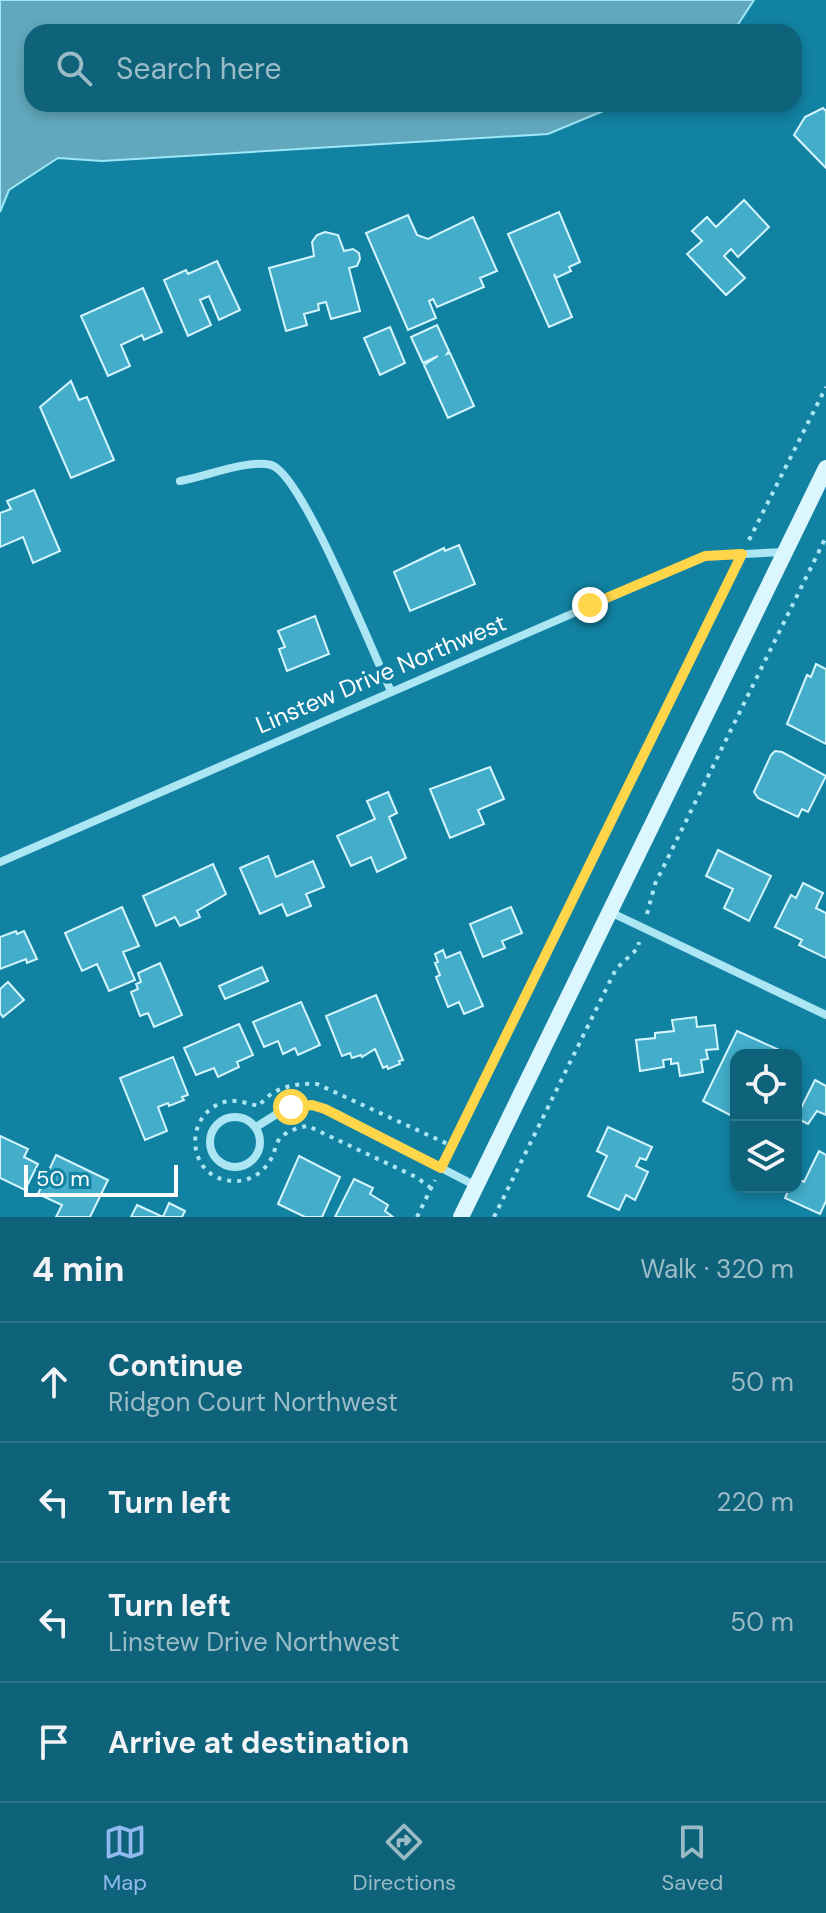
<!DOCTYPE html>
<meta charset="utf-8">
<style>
:root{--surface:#0e627a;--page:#17687f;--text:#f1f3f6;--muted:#9bbcc7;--line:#2e768b;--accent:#90b9f0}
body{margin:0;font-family:"DM Sans",sans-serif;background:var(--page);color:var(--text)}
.controls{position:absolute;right:24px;bottom:24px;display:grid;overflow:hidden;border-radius:16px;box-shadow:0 4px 12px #0003}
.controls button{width:72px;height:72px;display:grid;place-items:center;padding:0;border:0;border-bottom:2px solid var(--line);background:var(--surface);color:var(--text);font:40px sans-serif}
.scale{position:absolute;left:24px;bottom:20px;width:154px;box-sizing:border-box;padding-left:8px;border:4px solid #fff;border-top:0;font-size:22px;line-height:28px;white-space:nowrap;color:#fff;-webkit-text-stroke:6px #1282a2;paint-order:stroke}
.stop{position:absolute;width:24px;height:24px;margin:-18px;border:6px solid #ffd54a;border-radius:50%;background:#fff}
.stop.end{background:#ffd54a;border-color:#fff;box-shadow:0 2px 8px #0008}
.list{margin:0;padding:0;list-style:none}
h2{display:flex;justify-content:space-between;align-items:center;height:104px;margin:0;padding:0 32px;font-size:34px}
h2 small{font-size:26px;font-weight:400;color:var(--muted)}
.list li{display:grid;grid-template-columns:52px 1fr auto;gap:24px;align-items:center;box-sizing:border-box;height:120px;padding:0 32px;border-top:2px solid var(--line)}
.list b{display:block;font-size:30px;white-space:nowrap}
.list p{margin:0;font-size:26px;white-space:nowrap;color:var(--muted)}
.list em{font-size:26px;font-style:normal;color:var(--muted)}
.icon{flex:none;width:44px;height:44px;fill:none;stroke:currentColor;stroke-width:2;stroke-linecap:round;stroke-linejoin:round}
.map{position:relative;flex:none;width:826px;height:1217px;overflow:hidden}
.search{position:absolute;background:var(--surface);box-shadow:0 4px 12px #0003;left:24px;right:24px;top:24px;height:88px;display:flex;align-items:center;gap:20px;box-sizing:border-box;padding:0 28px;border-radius:24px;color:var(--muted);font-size:30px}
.sheet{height:584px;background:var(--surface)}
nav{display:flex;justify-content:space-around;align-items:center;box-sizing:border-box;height:112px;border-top:2px solid var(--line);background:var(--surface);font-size:22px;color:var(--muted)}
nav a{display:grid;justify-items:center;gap:4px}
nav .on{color:var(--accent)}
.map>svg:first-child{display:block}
.water{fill:#61a8bc;stroke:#9ee6f8;stroke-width:2}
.building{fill:#44aeca;stroke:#d5f6fe;stroke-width:2}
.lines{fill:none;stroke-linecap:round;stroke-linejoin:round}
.path{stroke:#ace6f5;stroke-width:4;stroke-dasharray:4 6;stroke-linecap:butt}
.minor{stroke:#ace6f5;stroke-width:8}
.secondary{stroke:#dcf6fd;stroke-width:16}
.route{stroke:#ffd54a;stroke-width:10}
.labels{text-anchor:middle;stroke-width:8;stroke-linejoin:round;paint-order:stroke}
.street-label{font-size:24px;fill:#fff;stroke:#1282a2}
</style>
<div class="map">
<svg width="826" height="1217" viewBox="0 0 826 1217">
<rect width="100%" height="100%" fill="#1282a2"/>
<path class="water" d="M0 0H754L733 32H32V104H620L548 134 102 161 58 158 9 190 0 212Z"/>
<path class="building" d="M823 108 826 111V168L794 135 805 117Z
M744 200 769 227 738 257 731 249 724 256 745 278 726 295 687 254 702 241 692 231 707 217 716 227Z
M559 212 580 262 569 267 571 271 556 278 554 274 572 317 549 327 508 234Z
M408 215 417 235 428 239 473 217 497 271 480 278 484 287 437 307 433 299 429 301 436 318 408 330 366 233Z
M325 232 338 235 344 251 353 249 359 253 360 259 357 266 349 268 360 311 331 319 326 302 318 304 319 310 304 314 307 325 286 331 269 268 314 256 312 242 317 235Z
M217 261 240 310 219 320 209 296 200 300 211 325 188 336 164 280 186 270 188 274Z
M143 288 162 332 144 340 142 335 121 345 130 366 108 376 81 316Z
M437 325 449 351 447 354 450 353 474 406 448 418 424 365 438 356 423 363 411 337Z
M390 327 405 363 380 375 364 338Z
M71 381 79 400 87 397 114 460 71 478 40 407Z
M34 490 60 551 33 563 23 537 0 547V513L11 509 7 501Z
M459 545 475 584 410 611 394 572 444 548 445 551Z
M315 616 329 654 287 671 279 649 285 647 278 631Z
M816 664 826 669V744L787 724 807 675 811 677Z
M775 751 782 752 826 776 808 812 802 809 798 817 758 798 754 792 771 755Z
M490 767 504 799 478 810 484 824 450 838 430 789Z
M388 792 397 813 389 817 406 858 377 872 371 857 351 866 337 836 375 819 367 801Z
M718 850 771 876 749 921 724 908 733 889 706 876Z
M268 856 276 877 313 861 324 887 306 894 311 906 287 916 282 904 260 914 240 868Z
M213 864 226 894 197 911 200 917 180 926 175 917 156 926 143 896Z
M803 883 823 893 816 908 826 913V958L799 945 802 940 775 927 791 895 796 898Z
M122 907 139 946 123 952 135 980 109 991 97 964 82 971 65 933Z
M511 907 522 933 502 941 505 948 483 957 470 924Z
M16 931 17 934 24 931 37 959 27 963 26 959 0 969V937Z
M443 950 446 958 460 952 483 1006 464 1014 459 1002 448 1007 436 977 440 975 435 963 438 962 435 954Z
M160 963 182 1015 154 1027 148 1013 140 1016 131 992 138 989 136 984 141 982 138 973Z
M262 967 268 981 225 999 219 986Z
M8 982 24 1000 3 1017 0 1013V989Z
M376 995 403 1060 399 1061 400 1064 388 1069 387 1066 383 1068 375 1049 362 1057 361 1055 352 1058 350 1053 342 1056 326 1016Z
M301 1002 320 1045 298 1055 295 1048 283 1054 278 1041 264 1047 253 1022Z
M696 1017 697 1027 715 1025 718 1049 706 1050 708 1059 701 1060 703 1072 680 1076 678 1063 671 1064V1059L663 1060 664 1067 640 1071 636 1040 655 1038V1033L674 1031 672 1020Z
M239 1024 253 1055 237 1062 239 1067 218 1077 214 1068 196 1075 184 1048Z
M737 1031 788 1054 736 1055V1118L703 1101Z
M173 1057 188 1095 182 1097 184 1100 169 1106 168 1103 158 1107 167 1131 145 1140 120 1078Z
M815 1080 826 1086V1115L817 1111 808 1124 796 1118Z
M608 1127 652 1147 646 1160 640 1158 636 1166 648 1172 635 1200 626 1195 619 1210 588 1196 607 1156 597 1151Z
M0 1136 28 1149 24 1157 38 1164 25 1190 0 1178Z
M819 1151 826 1155V1201L820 1214 785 1198 790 1187H796V1178L804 1182Z
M56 1155 108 1180 90 1217H56L62 1205 38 1194Z
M299 1156 340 1177 322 1217H305L278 1204Z
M354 1179 373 1188 370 1194 388 1205 385 1211 393 1217H335Z
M169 1203 185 1211 182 1217H163Z
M137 1205 163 1217H131Z"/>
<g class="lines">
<path class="path" d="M749 540 826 387
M647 914 655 884 826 537
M446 1157 735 569
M431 1188 416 1177 308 1126C299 1127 287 1131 280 1138 276 1143 275 1150 273 1155 266 1171 251 1182 233 1181 185 1179 182 1111 228 1101 238 1100 250 1104 259 1106 273 1087 295 1083 317 1084L452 1146
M417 1217 435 1180
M494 1217 616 969 638 948 639 942"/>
<path class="minor" d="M180 481C205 477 247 459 271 465 302 473 373 654 391 691
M0 862 705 556 784 552
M610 912 826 1015
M210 1142a25 25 0 1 1 50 0a25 25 0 1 1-50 0Z
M256 1127 280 1112 302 1105H312L337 1114 476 1186"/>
<path class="secondary" d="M461 1217 826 468"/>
</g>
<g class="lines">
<path class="route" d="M291 1107 312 1105 325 1109 441 1168 742 554 705 556 590 605"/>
</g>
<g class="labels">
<g class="street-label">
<text transform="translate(381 674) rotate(-23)" y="8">Linstew Drive Northwest</text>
</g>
</g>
</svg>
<div class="controls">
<button><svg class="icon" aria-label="locate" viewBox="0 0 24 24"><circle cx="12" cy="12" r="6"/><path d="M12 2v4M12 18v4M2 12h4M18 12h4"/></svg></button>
<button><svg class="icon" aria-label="layers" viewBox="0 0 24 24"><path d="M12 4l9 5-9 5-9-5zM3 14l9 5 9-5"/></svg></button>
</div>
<div class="scale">50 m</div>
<div class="stop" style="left:291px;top:1107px"></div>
<div class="stop end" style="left:590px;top:605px"></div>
<div class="search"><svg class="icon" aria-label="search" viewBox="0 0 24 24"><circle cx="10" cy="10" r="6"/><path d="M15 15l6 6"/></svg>Search here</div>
</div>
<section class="sheet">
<h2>4 min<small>Walk · 320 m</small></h2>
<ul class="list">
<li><svg class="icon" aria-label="ahead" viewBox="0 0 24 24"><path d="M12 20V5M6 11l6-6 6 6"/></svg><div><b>Continue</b><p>Ridgon Court Northwest</p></div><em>50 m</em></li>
<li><svg class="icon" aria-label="left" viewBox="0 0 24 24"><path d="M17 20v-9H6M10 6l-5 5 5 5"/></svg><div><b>Turn left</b></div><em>220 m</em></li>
<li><svg class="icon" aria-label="left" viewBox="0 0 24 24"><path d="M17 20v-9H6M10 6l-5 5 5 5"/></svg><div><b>Turn left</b><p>Linstew Drive Northwest</p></div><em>50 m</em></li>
<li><svg class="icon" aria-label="arrive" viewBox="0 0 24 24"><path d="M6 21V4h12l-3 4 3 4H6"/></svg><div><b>Arrive at destination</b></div></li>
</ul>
</section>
<nav>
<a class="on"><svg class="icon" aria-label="map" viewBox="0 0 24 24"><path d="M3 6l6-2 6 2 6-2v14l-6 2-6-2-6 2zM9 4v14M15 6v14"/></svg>Map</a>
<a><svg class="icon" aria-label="directions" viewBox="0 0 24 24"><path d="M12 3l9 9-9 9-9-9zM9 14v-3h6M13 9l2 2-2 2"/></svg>Directions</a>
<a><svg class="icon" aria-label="saved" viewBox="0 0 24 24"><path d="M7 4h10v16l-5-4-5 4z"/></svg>Saved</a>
</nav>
